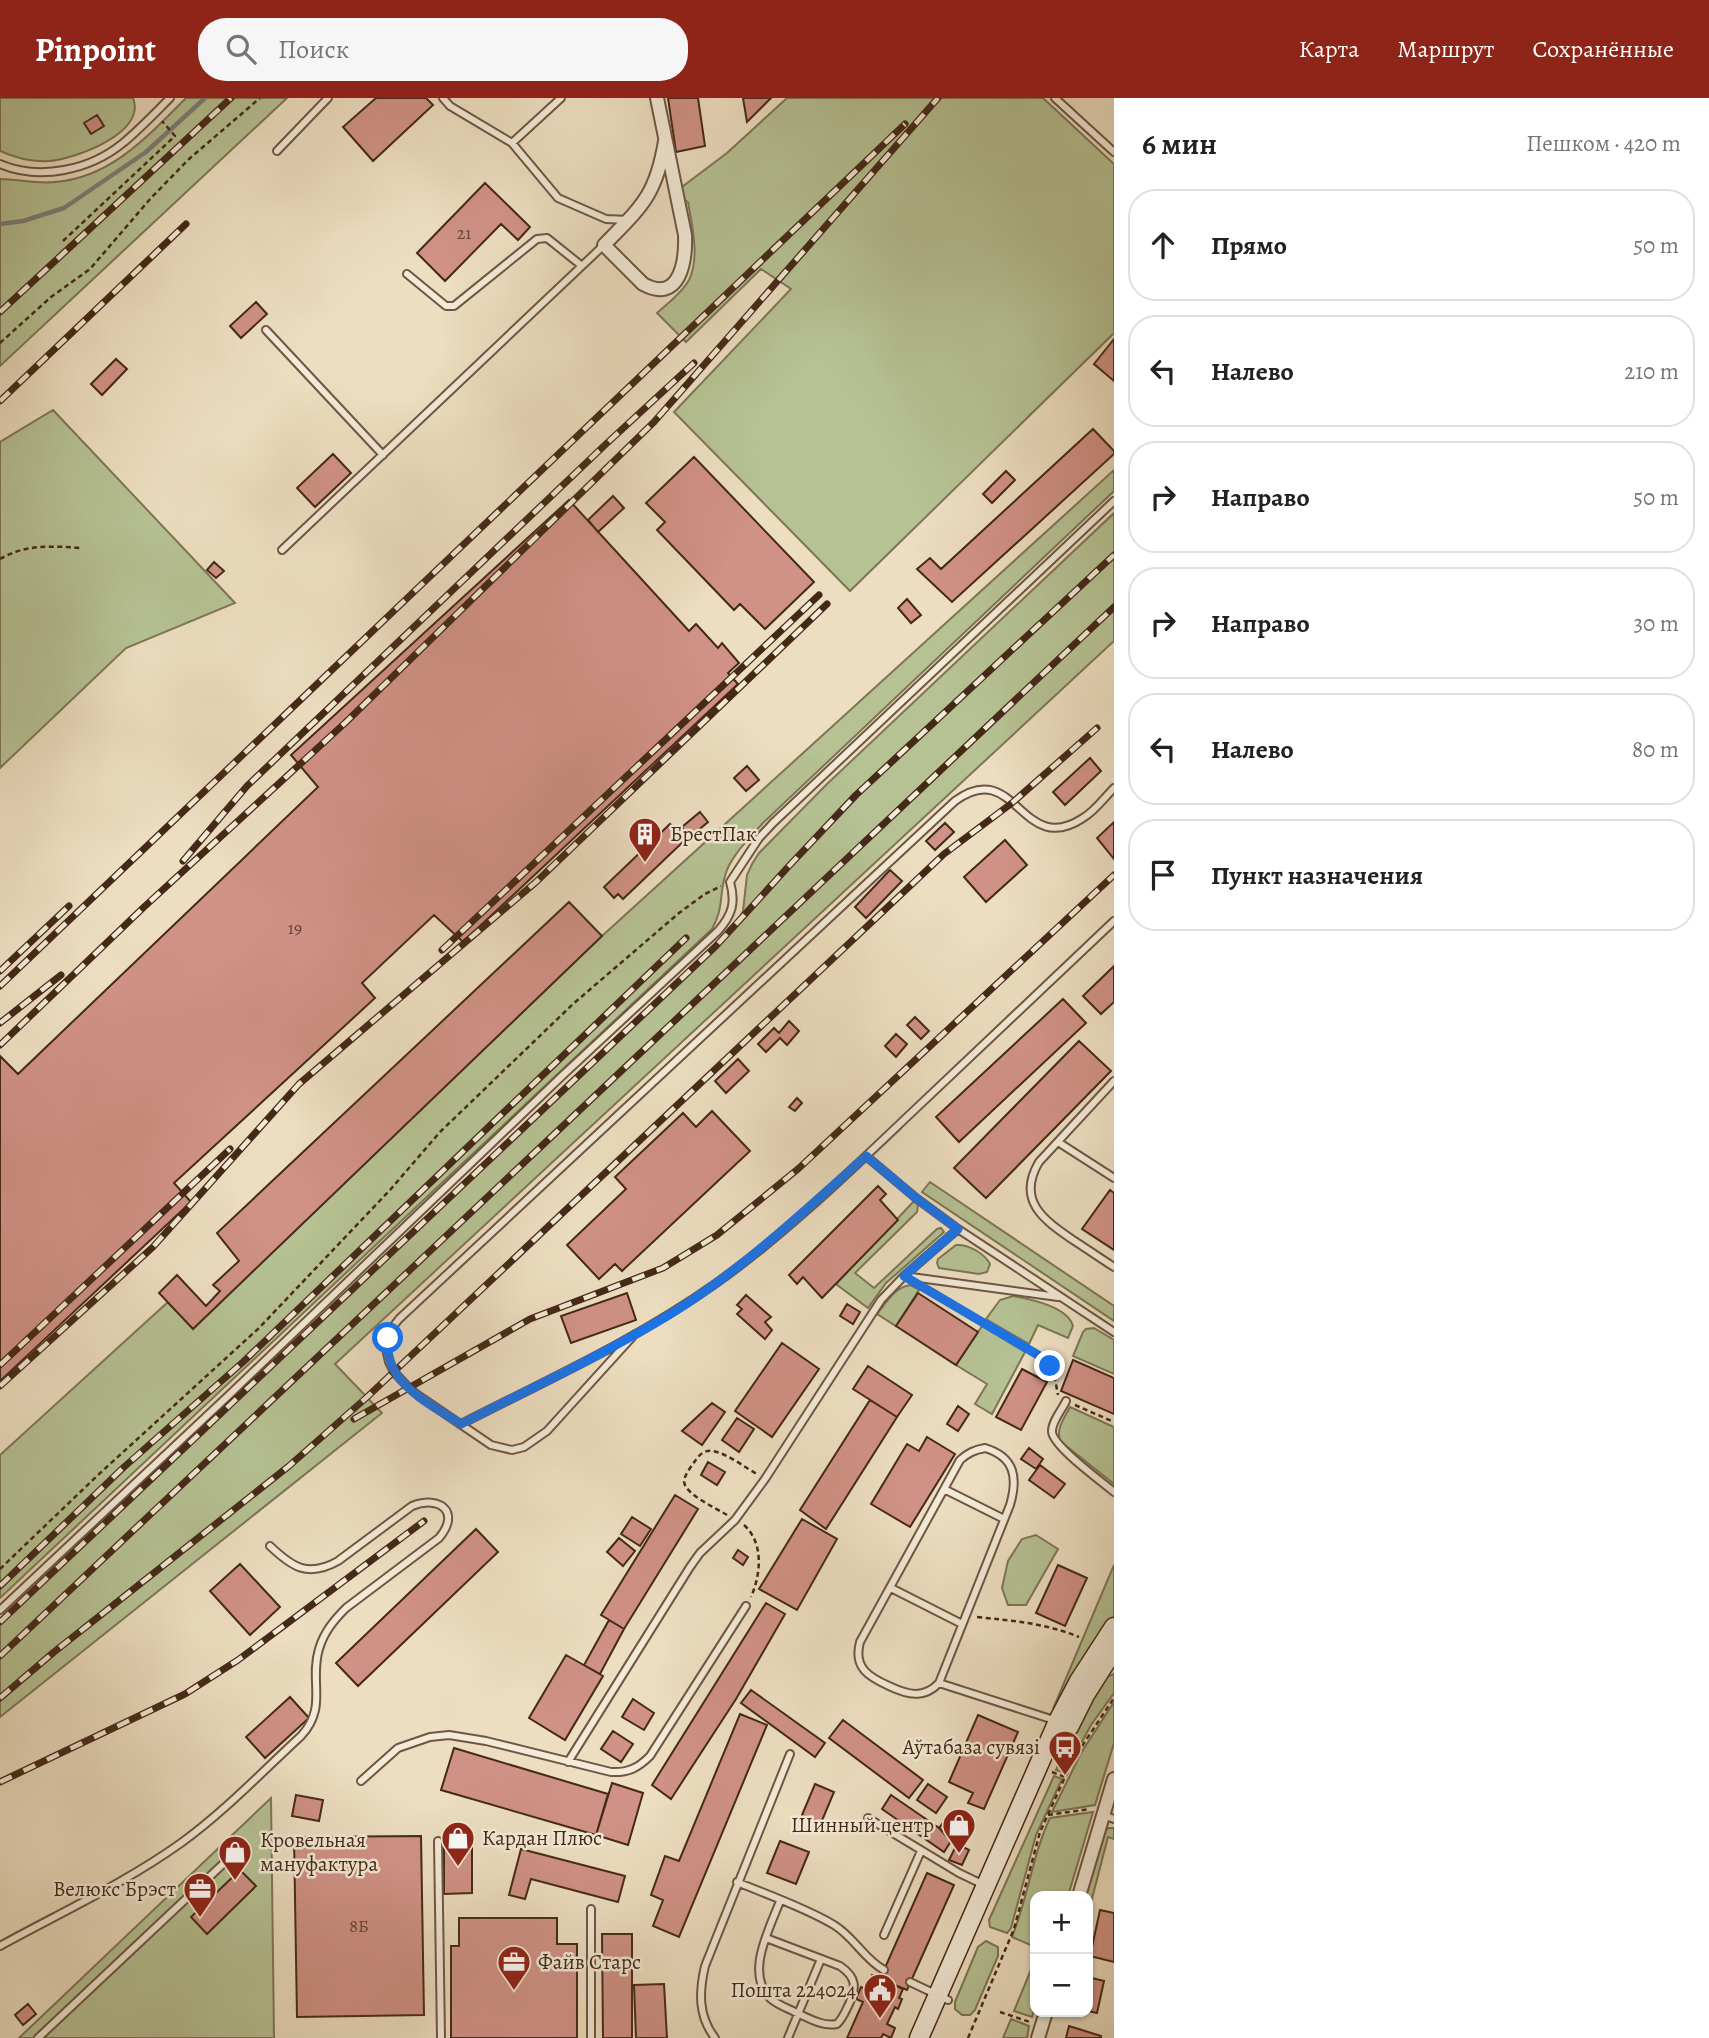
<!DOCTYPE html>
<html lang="ru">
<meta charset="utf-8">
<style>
:root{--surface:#fff;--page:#f6f6f6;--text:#222;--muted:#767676;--line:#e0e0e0;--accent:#8f2418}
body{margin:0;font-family:Alegreya,serif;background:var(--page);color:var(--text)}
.controls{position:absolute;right:21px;bottom:21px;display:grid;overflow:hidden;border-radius:14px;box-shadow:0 2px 5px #0004}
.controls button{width:63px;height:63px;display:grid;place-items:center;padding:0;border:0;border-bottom:2px solid var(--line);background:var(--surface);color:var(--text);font:35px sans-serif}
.stop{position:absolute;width:21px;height:21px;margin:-16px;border:5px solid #1a73e8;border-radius:50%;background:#fff}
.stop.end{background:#1a73e8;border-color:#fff;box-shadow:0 2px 7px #0008}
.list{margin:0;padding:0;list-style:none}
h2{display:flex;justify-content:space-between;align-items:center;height:91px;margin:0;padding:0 28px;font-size:30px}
h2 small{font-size:23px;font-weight:400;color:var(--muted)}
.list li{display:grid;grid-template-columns:46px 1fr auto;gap:21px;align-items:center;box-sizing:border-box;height:112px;margin:0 14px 14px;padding:0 14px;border:2px solid var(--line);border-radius:28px}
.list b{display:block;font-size:26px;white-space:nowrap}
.list em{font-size:23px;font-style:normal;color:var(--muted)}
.icon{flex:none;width:38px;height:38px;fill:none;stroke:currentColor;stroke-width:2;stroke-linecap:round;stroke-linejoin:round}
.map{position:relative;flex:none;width:1114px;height:1940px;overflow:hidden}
header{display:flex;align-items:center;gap:42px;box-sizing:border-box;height:98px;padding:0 35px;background:var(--accent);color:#fff}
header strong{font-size:33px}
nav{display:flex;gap:38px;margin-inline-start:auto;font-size:24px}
.search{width:490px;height:63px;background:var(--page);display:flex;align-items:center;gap:18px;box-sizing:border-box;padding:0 24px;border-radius:28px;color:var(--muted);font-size:26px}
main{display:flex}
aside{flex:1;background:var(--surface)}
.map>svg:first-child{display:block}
.green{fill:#b6c294;stroke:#7d7656;stroke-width:2}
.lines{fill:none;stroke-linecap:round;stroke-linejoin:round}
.stream{stroke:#7b7f7c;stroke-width:4.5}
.building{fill:#d09186;stroke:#442917;stroke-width:2}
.lane-casing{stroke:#6e5642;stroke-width:10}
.street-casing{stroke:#6e5642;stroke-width:16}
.secondary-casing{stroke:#442917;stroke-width:21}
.path{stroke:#442917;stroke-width:2.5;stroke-dasharray:5 3.5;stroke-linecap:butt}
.lane{stroke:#f3ead7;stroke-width:6}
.street{stroke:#f3ead7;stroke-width:12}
.secondary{stroke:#f3ead7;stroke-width:18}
.rail-casing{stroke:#442917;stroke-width:7}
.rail{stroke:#f3ead7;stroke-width:4.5;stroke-dasharray:13;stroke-linecap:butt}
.route{stroke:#1a73e8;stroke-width:9}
.labels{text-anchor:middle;stroke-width:5;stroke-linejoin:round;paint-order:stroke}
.number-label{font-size:18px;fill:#674333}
.poi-label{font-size:21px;fill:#442917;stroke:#f3ead7;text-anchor:start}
</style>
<header>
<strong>Pinpoint</strong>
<div class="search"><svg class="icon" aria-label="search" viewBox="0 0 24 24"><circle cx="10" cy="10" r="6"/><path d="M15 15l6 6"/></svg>Поиск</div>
<nav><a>Карта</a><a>Маршрут</a><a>Сохранённые</a></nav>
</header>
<main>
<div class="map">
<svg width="1114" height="1940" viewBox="0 0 1114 1940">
<rect width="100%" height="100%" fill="#eddec1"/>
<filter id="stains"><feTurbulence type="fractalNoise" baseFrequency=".00286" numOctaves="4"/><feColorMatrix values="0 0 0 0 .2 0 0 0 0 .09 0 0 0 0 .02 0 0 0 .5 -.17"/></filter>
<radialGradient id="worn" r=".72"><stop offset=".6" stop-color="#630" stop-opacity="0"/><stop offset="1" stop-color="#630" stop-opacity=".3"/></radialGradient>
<path class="green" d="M0 0H133C147 35 75 61 49 63 32 64 15 60 0 53Z
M186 0H287L0 268V81C18 81 36 86 55 84 111 80 149 37 186 0Z
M787 0H1043L1114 66V235L850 493 674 314 791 191 761 171 686 244 657 215C668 205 682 195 689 182 700 159 692 128 688 104L674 95 727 55Z
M53 312 235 505 126 550 0 670V344Z
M1114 372V393L763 725C750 740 730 758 725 778 719 799 724 809 712 831L0 1500V1357L168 1204 193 1230 602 838Z
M1114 415V543L335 1266 382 1315 0 1619V1524L716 848 736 827 743 813 747 777 752 766 759 755 827 686Z
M930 1084 1114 1208V1223L922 1094Z
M914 1103 918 1107 917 1114 855 1175 874 1190 937 1131 941 1130 944 1134 886 1185 868 1210 836 1186Z
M956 1147C968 1146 984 1155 990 1166L987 1174 979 1176 939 1170 937 1165 938 1161Z
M910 1187 919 1192 896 1228 877 1216C886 1205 895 1189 910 1187Z
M1013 1198C1030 1201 1068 1209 1073 1228L1068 1240 1038 1227 1029 1246 986 1221 1000 1202Z
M982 1228 1025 1254 992 1316 975 1306 987 1286 956 1267Z
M1094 1230 1114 1242V1276L1073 1258 1083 1234 1086 1231Z
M1070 1309 1114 1329V1386L1060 1343C1056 1330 1064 1321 1070 1309Z
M1036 1437 1058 1451 1026 1507H1008L1002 1490 1008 1463 1022 1441Z
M1114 1467V1519L1053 1611Z
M1114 1576V1595L1091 1627 1065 1675 1056 1672 1072 1635 1104 1580Z
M1114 1604V1645L1095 1707 1052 1714 1081 1655Z
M1054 1678 1062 1681 1036 1737 1011 1830 1007 1835 990 1829 989 1822Z
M271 1700 274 1940H19Z
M1093 1714 1068 1798H1035V1849L1012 1839C1028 1800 1032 1758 1050 1720Z
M1109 1730H1114V1741L1108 1739 1088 1816V1798H1084L1103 1734Z
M986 1843 998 1849V1858L975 1912 970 1917H962L955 1911V1904L978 1849Z
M1035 1862V1908L1032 1919 1014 1913Z
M1011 1921 1029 1928 1027 1940H1003Z"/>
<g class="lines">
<path class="stream" d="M0 126 23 123 64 110 146 54 205 0"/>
</g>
<path class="building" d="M376 0H426L433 7 373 63 343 29Z
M668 0H698L705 48 676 54Z
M743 0H771L747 24Z
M97 17 104 28 91 36 84 25Z
M485 85 530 129 518 142 501 126 445 183 417 155Z
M256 204 267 216 241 240 230 228Z
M1114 241V283L1094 266Z
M116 261 127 271 102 297 91 286Z
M1093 331 1114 353V356L952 504 917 471 930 460 941 471Z
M333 356 351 375 315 409 297 390Z
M694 359 814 484 765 531 740 506 734 512 657 432 665 424 646 405Z
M1006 373 1015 382 992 405 983 396Z
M613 398 624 410 598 434 588 422Z
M569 402 689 533 696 526 718 550 722 545 739 565 728 575 738 586 463 844 434 817 362 885 375 900 174 1085 191 1104 0 1283V958L18 976 318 689 291 657Z
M214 464 224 473 216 480 207 472Z
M907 501 921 517 911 525 898 510Z
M1090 660 1101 673 1065 707 1053 694Z
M747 668 759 682 746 693 734 680Z
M700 714 708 724 690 739 682 729Z
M1114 724V761L1097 740Z
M945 725 954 734 935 752 926 743Z
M670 726 685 742 623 801 618 796 614 800 604 789Z
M1005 742 1027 767 986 804 964 779Z
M890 772 902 783 866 820 855 809Z
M569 804 602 838 193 1231 159 1195 177 1177 206 1208 220 1193 213 1187 239 1163 217 1135Z
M1114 868V904L1101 916 1083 898Z
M1063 901 1086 925 959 1044 936 1019Z
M915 919 929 933 921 941 907 927Z
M789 923 799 933 787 947 780 940 766 954 758 946 774 930 779 935Z
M896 936 907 946 896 959 885 948Z
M1079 943 1111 973 986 1100 954 1070Z
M738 961 749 973 726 995 715 983Z
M797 1000 802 1005 795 1013 789 1009Z
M712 1013 750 1053 622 1173 615 1166 599 1181 567 1147 626 1091 615 1079 683 1015 696 1029Z
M878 1088 886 1096 880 1102 898 1122 822 1200 803 1179 797 1186 789 1177Z
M1110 1092 1114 1095V1152L1082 1131Z
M627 1195 636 1222 571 1245 561 1218Z
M918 1195 978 1234 956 1267 896 1228Z
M746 1197 771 1219 765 1224 772 1232 765 1241 737 1216 742 1211 737 1207Z
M847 1206 860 1214 853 1226 840 1218Z
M782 1245 819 1271 772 1339 735 1313Z
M1073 1262 1114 1280V1316L1061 1293Z
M868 1268 912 1297 897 1319 853 1291Z
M1022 1271 1047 1284 1021 1332 996 1319Z
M870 1302 897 1319 826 1431 800 1412Z
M712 1305 725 1314 702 1347 682 1333Z
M958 1308 969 1316 958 1333 947 1326Z
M737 1320 754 1331 739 1354 722 1342Z
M927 1339 955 1356 910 1429 871 1406 907 1346 919 1353Z
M1029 1350 1043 1361 1036 1371 1021 1361Z
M708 1364 725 1374 717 1387 701 1377Z
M1040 1367 1065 1386 1054 1400 1029 1382Z
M675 1397 698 1411 624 1531 601 1517Z
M632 1419 651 1431 640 1448 621 1436Z
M802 1421 837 1441 797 1512 759 1491Z
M476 1431 498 1454 358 1588 336 1565Z
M619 1440 635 1453 623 1468 607 1454Z
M738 1452 748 1459 743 1467 733 1460Z
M240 1466 280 1509 250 1537 210 1493Z
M1058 1467 1087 1480 1065 1528 1036 1515Z
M766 1505 785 1516 736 1601 671 1701 652 1687Z
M609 1522 624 1531 600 1576 584 1567Z
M566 1557 603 1578 565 1642 529 1620Z
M751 1592 825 1645 815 1659 741 1605Z
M290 1599 309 1620 265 1660 246 1639Z
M633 1601 654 1615 644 1632 622 1619Z
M740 1616 767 1627 679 1839 653 1828 663 1802 651 1797 665 1758 679 1763Z
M978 1617 1018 1634 984 1711 968 1705 973 1695 949 1684Z
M843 1622 923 1682 909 1700 829 1640Z
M613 1633 633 1646 621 1664 601 1651Z
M454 1650 608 1696 596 1737 441 1692Z
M612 1685 643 1695 628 1747 596 1737Z
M815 1686 834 1694 821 1725 802 1717Z
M928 1686 947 1699 936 1715 917 1702Z
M296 1697 323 1702 319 1723 292 1718Z
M891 1697 939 1730 951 1743 944 1754 882 1711Z
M952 1713 966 1722 951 1743 939 1730Z
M421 1738 424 1917 297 1919 294 1739Z
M780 1743 809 1754 796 1786 767 1775Z
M444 1744H472V1795L444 1796Z
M957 1746 969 1752 962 1767 949 1762Z
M521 1751 625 1778 618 1804 531 1781 525 1801 509 1797Z
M240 1772 256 1788 207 1836 191 1819Z
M927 1775 954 1787 907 1892 880 1881Z
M1100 1812 1114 1815V1864L1090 1858Z
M459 1820H557V1846H577V1940H451V1848H459Z
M602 1836H632V1940H603Z
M872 1877 903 1891 899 1900 902 1901 898 1911 895 1909 887 1926 895 1930 891 1940 883 1936 881 1940H847L863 1904 856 1901 861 1889 866 1891Z
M1088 1879 1104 1883 1097 1915 1088 1913Z
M664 1886 667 1940H636L634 1887Z
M28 1906 36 1916 23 1927 15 1917Z
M1069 1928 1101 1938V1940H1066Z"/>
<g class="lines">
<defs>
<path id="lane" d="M443 0 450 8 512 45 558 100 606 121 628 122
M1055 0 1114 54
M512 45 561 0
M277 53 328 0
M0 66C40 83 90 72 123 45 140 31 155 15 170 0
M407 176 446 208H454L537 141 547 140 582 168
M266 232 383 357
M282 452 604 147
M1114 983 1039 1064C1016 1103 1044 1122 1073 1142 1087 1151 1100 1160 1114 1169
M1058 1044 1114 1080
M866 1058 916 1100 958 1131 1114 1234
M904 1178 1058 1199
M635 1236 547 1333 524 1349 512 1352 491 1347 419 1298 408 1289 394 1274 389 1264 386 1251 392 1230 399 1221 955 703C1016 658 1021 761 1083 720 1095 713 1104 700 1114 690
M1066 1303C1062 1312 1052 1323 1052 1333 1051 1347 1101 1383 1114 1394
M461 1326C547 1282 636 1242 715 1186 784 1137 846 1077 907 1019 976 954 1045 889 1114 823
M985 1350C1015 1359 1018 1380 1010 1407L939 1585C924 1601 908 1597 889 1588 869 1579 853 1570 860 1544L960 1362C968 1355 974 1352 985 1350Z
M944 1391 1004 1421
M891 1490 962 1526
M0 1512 228 1298 562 978 718 833C732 817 736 805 730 784L759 740 773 725 1114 403
M939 1585 1057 1623
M568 1664 690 1469 700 1455 735 1422 765 1381 881 1202 904 1178 958 1131
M361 1683 398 1650 430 1639 449 1637 486 1643 611 1674C628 1675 638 1670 650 1658L746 1508
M1103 1717 1114 1721
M868 1720 959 1775 984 1787
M438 1743 441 1940
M737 1784C768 1797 806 1810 834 1827 854 1839 864 1861 884 1872
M591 1811V1940
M884 1837 921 1753
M766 1840 840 1868C856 1879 857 1889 849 1906 845 1914 843 1920 837 1926 823 1929 808 1920 795 1914 787 1910 778 1907 771 1901 744 1876 770 1830 780 1803
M0 1848C60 1815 125 1785 181 1745 224 1714 262 1674 301 1638 328 1609 309 1584 319 1551 324 1534 334 1522 346 1510L439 1440C461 1414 440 1397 412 1408L338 1463C308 1480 292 1469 270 1448
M910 1884 948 1902
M38 1940 240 1750
M715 1940C698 1918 699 1894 705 1868L790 1656
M788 1940 821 1861"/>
<path id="street" d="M657 0 685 137C686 163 680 206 643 186L604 147C641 109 656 98 665 43
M1079 1798 1114 1681
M1038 1940 1046 1914"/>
<path id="secondary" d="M1069 1629 1085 1597 1114 1551
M919 1940 1058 1623 1079 1583 1114 1529"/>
</defs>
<use href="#lane" class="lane-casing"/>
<use href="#street" class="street-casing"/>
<use href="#secondary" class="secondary-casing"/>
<path class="path" d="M63 143 175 38 162 23
M0 245 51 199 90 171 151 100 189 61 260 0
M0 461C25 446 52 448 81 450
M930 1193 1045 1262 1054 1276 1058 1297
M1075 1307 1114 1324
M727 1417C716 1410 684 1396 684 1383 685 1376 691 1369 695 1363 699 1357 704 1352 712 1353 727 1355 744 1369 757 1376
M744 1427C764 1445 761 1476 751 1499
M0 1471 98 1377 259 1230 390 1092 440 1034 573 906 679 815 705 796 721 788
M977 1519C1015 1523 1044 1525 1079 1539
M1052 1674 1065 1679
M1048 1717 1090 1711
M1000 1914 1030 1924
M968 1940 1014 1831 1040 1734 1065 1679 1084 1645 1114 1600"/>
<use href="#lane" class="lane"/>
<use href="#street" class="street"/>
<use href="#secondary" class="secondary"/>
<defs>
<path id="rail" d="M0 214 231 0
M0 303 186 126
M183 763 247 688 606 346 694 265
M442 852 819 497
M0 873 69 808
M0 888 905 26
M0 925 61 877
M0 947 144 809 345 625 654 324 938 0
M0 1267 230 1051
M0 1288 153 1149 299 986 536 784 827 506
M354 1321 530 1221 663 1170 717 1137 798 1071 1114 777
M0 1488 124 1369 243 1264 686 840
M0 1524 716 848 788 769 856 697 1114 457
M0 1558 1114 509
M0 1600 54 1554 289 1368 366 1300 944 756 1012 705 1097 630
M0 1684 185 1596 238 1562 424 1423"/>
</defs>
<use href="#rail" class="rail-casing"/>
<use href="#rail" class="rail"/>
</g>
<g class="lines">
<path class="route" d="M388 1240C383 1285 429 1305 461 1326 531 1290 605 1256 672 1215 743 1171 804 1113 866 1058L916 1100 958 1131 904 1178 1038 1257 1050 1268"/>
</g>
<defs>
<symbol id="building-pin" viewBox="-11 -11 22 30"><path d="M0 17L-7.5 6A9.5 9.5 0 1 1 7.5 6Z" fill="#8f2418" stroke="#f3ead7"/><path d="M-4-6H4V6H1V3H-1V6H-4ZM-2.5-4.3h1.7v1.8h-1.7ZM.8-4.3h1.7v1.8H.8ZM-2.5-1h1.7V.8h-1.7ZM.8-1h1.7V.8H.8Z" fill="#fff"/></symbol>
<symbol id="bus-pin" viewBox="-11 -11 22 30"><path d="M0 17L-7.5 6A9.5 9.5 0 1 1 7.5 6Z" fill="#8f2418" stroke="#f3ead7"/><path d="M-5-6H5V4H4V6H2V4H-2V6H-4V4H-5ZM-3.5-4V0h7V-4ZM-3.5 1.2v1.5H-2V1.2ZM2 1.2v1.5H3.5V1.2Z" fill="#fff"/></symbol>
<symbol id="shop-pin" viewBox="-11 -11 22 30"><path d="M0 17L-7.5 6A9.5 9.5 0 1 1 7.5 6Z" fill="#8f2418" stroke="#f3ead7"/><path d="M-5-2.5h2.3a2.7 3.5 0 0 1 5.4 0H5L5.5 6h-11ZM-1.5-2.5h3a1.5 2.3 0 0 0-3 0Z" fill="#fff"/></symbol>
<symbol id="office-pin" viewBox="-11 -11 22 30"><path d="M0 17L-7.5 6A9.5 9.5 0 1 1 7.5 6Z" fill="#8f2418" stroke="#f3ead7"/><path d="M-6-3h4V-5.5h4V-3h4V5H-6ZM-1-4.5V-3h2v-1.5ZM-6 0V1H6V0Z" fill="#fff"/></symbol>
<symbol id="civic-pin" viewBox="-11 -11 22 30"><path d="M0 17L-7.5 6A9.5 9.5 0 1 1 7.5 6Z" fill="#8f2418" stroke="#f3ead7"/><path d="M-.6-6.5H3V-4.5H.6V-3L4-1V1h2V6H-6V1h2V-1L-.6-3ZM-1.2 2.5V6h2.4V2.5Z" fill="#fff"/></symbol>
</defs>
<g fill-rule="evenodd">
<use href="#building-pin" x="626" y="717" width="38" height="52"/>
<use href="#bus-pin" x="1046" y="1630" width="38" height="52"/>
<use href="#shop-pin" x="940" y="1708" width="38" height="52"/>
<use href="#shop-pin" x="439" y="1721" width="38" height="52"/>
<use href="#shop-pin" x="216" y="1735" width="38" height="52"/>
<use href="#office-pin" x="181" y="1772" width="38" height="52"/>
<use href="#office-pin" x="495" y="1845" width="38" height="52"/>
<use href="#civic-pin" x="861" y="1873" width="38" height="52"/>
</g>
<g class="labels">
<g class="number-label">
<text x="464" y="141">21</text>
<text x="295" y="836">19</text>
<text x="359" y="1834">8Б</text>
</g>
<g class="poi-label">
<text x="670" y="743">БрестПак</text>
<text x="1040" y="1656" text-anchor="end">Аўтабаза сувязі</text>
<text x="934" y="1734" text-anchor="end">Шинный центр</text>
<text x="482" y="1747">Кардан Плюс</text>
<text x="260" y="1749">Кровельная<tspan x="260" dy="24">мануфактура</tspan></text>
<text x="176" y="1798" text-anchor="end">Велюкс Брэст</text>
<text x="538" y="1871">Файв Старс</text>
<text x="856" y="1899" text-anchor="end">Пошта 224024</text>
</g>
</g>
<rect width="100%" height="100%" filter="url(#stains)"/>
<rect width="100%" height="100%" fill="url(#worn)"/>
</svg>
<div class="controls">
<button>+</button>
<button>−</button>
</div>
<div class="stop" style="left:388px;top:1240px"></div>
<div class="stop end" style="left:1050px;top:1268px"></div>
</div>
<aside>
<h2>6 мин<small>Пешком · 420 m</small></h2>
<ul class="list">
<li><svg class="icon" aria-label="ahead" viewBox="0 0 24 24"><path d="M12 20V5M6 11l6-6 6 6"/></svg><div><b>Прямо</b></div><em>50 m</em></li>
<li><svg class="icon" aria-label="left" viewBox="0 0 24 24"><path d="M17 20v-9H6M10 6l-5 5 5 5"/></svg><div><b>Налево</b></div><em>210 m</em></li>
<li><svg class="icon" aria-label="right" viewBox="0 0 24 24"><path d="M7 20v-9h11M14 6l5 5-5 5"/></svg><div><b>Направо</b></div><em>50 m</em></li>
<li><svg class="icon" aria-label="right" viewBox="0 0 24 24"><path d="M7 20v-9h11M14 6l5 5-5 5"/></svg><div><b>Направо</b></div><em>30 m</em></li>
<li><svg class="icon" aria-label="left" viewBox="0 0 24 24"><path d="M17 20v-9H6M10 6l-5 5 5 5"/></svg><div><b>Налево</b></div><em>80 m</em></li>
<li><svg class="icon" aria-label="arrive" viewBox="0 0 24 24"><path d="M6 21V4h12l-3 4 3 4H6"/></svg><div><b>Пункт назначения</b></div></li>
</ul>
</aside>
</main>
